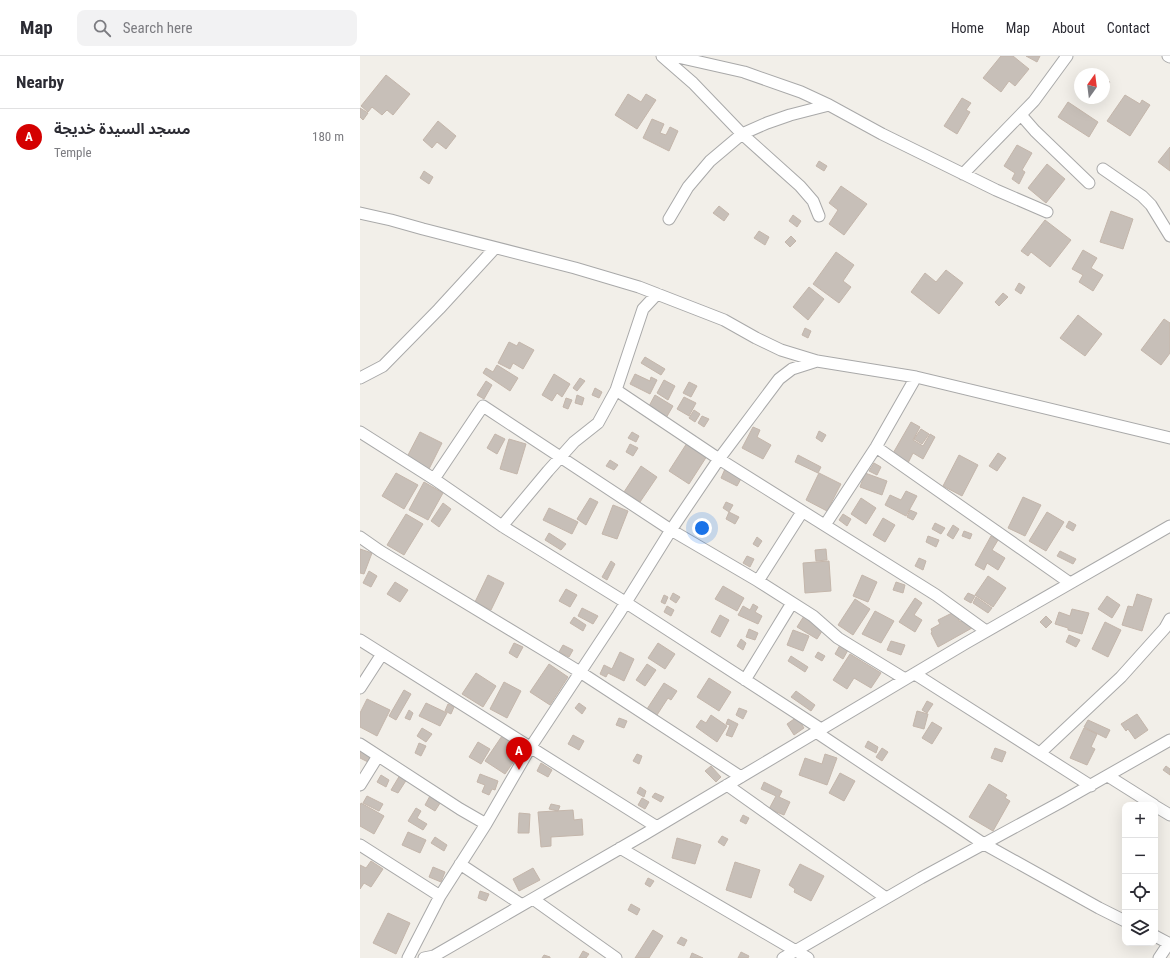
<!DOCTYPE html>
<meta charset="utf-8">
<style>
:root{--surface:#fff;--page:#f2f2f3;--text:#2b2b33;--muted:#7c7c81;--line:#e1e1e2;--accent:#d40000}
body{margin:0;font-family:"Roboto Condensed","Noto Sans Arabic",sans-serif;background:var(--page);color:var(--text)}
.controls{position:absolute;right:12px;bottom:12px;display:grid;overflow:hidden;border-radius:8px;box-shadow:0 4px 16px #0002}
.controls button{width:36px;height:36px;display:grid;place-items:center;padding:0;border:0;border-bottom:1px solid var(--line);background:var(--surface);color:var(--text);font:20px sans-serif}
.compass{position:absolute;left:714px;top:12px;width:36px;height:36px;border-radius:50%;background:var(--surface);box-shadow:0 4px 16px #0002;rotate:14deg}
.you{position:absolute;left:342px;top:472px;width:14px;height:14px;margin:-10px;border:3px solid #fff;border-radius:50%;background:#1a73e8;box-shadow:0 0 0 6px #1a73e833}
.badge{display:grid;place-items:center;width:26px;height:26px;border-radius:50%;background:var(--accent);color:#fff;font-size:13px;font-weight:700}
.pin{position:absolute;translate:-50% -33px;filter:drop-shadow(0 1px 2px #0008)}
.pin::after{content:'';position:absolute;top:21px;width:14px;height:12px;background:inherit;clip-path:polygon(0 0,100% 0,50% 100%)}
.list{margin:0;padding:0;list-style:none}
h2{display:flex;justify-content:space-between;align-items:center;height:52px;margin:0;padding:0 16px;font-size:17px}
h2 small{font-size:13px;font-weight:400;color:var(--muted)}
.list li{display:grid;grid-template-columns:26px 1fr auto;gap:12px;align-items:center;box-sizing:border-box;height:56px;padding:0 16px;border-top:1px solid var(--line)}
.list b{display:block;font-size:15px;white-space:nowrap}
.list p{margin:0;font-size:13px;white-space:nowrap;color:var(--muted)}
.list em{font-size:13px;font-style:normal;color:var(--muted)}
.icon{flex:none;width:22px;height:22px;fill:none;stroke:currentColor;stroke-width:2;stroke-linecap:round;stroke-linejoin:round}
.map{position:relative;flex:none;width:810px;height:902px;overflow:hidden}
header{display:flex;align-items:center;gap:24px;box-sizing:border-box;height:56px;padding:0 20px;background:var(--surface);border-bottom:1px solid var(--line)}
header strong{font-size:19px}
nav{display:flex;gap:22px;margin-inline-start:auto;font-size:14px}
.search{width:280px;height:36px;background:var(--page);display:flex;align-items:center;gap:10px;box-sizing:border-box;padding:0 14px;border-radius:8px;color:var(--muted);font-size:15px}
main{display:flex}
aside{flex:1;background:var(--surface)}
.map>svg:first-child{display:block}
.building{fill:#c7bfb8;stroke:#c4b6ab}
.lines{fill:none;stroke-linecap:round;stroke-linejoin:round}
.minor-casing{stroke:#a9a9a9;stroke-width:13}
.minor{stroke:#fff;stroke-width:11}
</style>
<header>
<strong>Map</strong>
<div class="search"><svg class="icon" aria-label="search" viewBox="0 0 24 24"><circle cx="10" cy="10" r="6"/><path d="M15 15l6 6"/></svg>Search here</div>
<nav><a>Home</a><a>Map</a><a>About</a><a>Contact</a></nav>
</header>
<main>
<aside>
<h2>Nearby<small></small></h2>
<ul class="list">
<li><span class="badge">A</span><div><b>مسجد السيدة خديجة</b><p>Temple</p></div><em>180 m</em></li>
</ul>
</aside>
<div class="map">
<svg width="810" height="902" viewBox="0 0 810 902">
<rect width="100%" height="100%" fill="#f2efe9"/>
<path class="building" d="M641 0H653L669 13 655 30 649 25 641 36 623 22Z
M666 0H680L677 6Z
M26 19 50 38 33 59 27 54 22 59 12 51 8 56 1 50Z
M744 21 750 26 744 34Z
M268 38 281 46 286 38 296 44 277 73 255 59Z
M765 39 780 48 782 44 790 49 770 80 747 65Z
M602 42 611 47 606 54 610 56 597 78 584 70Z
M708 46 738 66 729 81 698 61Z
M0 52 8 57 3 64 0 61Z
M292 63 304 68 300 77 306 79 310 71 318 75 309 95 283 82Z
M78 65 96 80 86 93 77 86 72 92 63 84Z
M657 89 672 97 662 114 665 116 659 128 652 123 655 117 644 110Z
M810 91V115L798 106Z
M459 105 467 110 464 115 456 110Z
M687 108 705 123 686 147 668 132Z
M64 115 73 121 69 128 60 122Z
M481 130 507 148 484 179 469 168 478 154 469 147Z
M359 150 369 158 364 165 353 157Z
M751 155 773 163 763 193 740 186Z
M433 159 441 165 437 171 429 165Z
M685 164 711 184 690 211 671 196 668 200 661 195Z
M399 175 409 181 405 189 394 182Z
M431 180 436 185 430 191 425 186Z
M723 194 737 202 731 212 743 219 733 235 719 226 723 219 712 213Z
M476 196 494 209 483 225 491 231 479 247 453 228Z
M586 214 603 227 579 258 551 236 565 217 576 226Z
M659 227 665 231 661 238 655 234Z
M449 231 464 243 448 264 433 251Z
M643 237 648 241 639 250 635 246Z
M718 259 742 278 725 300 700 282Z
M804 263 810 267V297L801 309 781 294Z
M445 272 451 275 448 282 442 279Z
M149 286 157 290 159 286 174 294 163 313 153 307 150 313 138 307Z
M285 301 305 313 301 319 281 307Z
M137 309 158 322 150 335 123 317 126 312 133 316Z
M194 318 210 328 202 341 197 337 192 345 182 339Z
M275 318 290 325 291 321 297 324 290 338 270 328Z
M220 322 225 325 217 335 213 332Z
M304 324 315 330 308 344 297 337Z
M126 325 132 329 124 343 117 339Z
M329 326 337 330 331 341 323 337Z
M235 332 242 336 239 342 232 339Z
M217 339 224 342 222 349 215 347Z
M295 339 313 350 306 362 288 352Z
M324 341 336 347 329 360 317 353Z
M206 342 212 344 208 353 203 351Z
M334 354 340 358 335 366 329 362Z
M342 360 349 363 344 371 338 367Z
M551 366 560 371 553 384 563 390 570 378 575 381 563 403 553 397 548 407 532 399Z
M393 371 400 374 397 381 411 389 403 403 382 392Z
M561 373 569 378 562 388 554 383Z
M459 375 466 379 462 386 456 382Z
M60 376 82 387 69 413 47 401Z
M272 376 279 380 276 386 268 382Z
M135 378 145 383 137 398 127 392Z
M149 383 166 388 157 418 140 413Z
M327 387 347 400 329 428 309 415Z
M270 388 278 392 273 400 266 396Z
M638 397 646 402 637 415 629 410Z
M438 399 461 411 458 417 435 406Z
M599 399 618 409 602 440 583 430Z
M250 404 258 409 254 414 246 410Z
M514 407 521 411 517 419 509 415Z
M281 410 297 421 280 446 264 436Z
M365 413 382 421 377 430 361 422Z
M36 417 58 429 44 453 22 440Z
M459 417 481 428 467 455 446 444Z
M505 417 527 425 522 439 500 431Z
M64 426 83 437 68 464 49 454Z
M546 435 557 440 546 460 525 449 530 439 541 444Z
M663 441 681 449 665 480 648 472Z
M230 442 238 446 226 469 217 463Z
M501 442 516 452 506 468 491 458Z
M366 446 373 449 369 456 363 452Z
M83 447 91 453 79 471 71 465Z
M253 449 268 455 257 483 242 478Z
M189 452 218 466 212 478 183 464Z
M550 454 557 457 553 464 547 461Z
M369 456 379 461 375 468 366 463Z
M687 456 704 466 686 495 669 485Z
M46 458 63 468 44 499 27 489Z
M483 458 491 463 487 470 479 464Z
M523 462 535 469 525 486 513 479Z
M709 465 716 469 713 475 706 471Z
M575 467 585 472 581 478 572 473Z
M593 469 599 473 593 483 587 479Z
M604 475 612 478 610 483 602 480Z
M189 477 206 488 201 494 185 484Z
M568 480 579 484 576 491 566 486Z
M631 480 638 484 632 494 645 502 638 514 627 507 624 514 615 509Z
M397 481 402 485 398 491 393 488Z
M0 493 12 497 4 518 0 517Z
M466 493 467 504 456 505 455 494Z
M700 495 716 503 713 508 697 500Z
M387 500 394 503 390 511 383 507Z
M559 502 566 505 563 514 555 510Z
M251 505 255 508 247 524 242 521Z
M469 505 471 535 445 537 443 507Z
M9 515 17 520 11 531 3 527Z
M128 519 144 527 131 554 115 546Z
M502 519 517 526 508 546 493 540Z
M628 520 646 532 633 551 615 539Z
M35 526 48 534 40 546 27 538Z
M536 526 545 529 543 537 533 534Z
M363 530 384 542 377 555 355 543Z
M206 533 217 539 210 551 199 545Z
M313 537 320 541 316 547 310 543Z
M608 537 615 540 611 547 604 543Z
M777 538 792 543 782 575 762 569 768 550 773 551Z
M304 539 308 541 305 548 301 546Z
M747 540 760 549 752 562 738 553Z
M616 541 632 552 628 557 613 547Z
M555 542 562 547 554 559 562 564 555 576 539 566Z
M495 543 510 553 493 579 478 569Z
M393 548 398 551 395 556 402 560 398 568 378 559 383 550 390 554Z
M307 550 314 554 311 560 304 556Z
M222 552 238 560 233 568 218 560Z
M712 553 729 557 722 578 708 574V572L695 568 699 556 710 560Z
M515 555 534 565 521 587 502 578Z
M594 556 600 566 607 562 612 572 578 591 571 577 572 576 571 573 580 568 578 564Z
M360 559 369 564 360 581 351 576Z
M444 560 464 572 457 583 437 571Z
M686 560 692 566 686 572 680 566Z
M214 561 226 569 223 575 210 567Z
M745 566 761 574 748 601 732 593Z
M389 573 398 577 395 584 386 581Z
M433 574 449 580 443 595 427 589Z
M709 579 720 584 716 591 706 586Z
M381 583 386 587 383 594 377 590Z
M531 585 545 589 541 599 527 594Z
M154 587 163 591 157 602 149 597Z
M298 587 315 598 305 613 288 602Z
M203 589 213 594 209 601 199 596Z
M480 589 488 594 483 603 475 598Z
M260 596 274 603 264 625 248 617 246 621 240 618 244 609 252 613Z
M458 596 465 600 462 605 455 601Z
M490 598 521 617 511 632 494 622 487 633 473 624Z
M431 600 448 611 445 616 428 605Z
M189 608 208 621 190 649 170 636Z
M287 608 296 614 285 630 276 624Z
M116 617 136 630 123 651 102 638Z
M349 622 371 636 359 655 337 641Z
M144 626 161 635 147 662 130 653Z
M304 627 317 635 311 644 308 642 297 659 287 653Z
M44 634 51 638 36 664 29 660Z
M436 635 455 649 451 655 431 641Z
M7 643 30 654 17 680 0 671V657Z
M567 645 573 648 567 657 562 654Z
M66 647 87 657 80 670 59 660Z
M219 647 226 652 222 658 215 652Z
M88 648 94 651 91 658 85 655Z
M379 652 387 655 383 663 376 659Z
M49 654 53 657 50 664 45 662Z
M557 655 568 658 564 673 553 670Z
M777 658 788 674 775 683 768 673 766 675 761 668Z
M351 659 367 670 357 686 336 671 341 664 346 667Z
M437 661 444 672 434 679 427 668Z
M259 662 267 665 264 672 256 669Z
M368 663 378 668 372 681 366 679 370 669 366 668Z
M728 664 750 674 746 682 724 671Z
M572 666 582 672 572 688 562 682Z
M62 672 72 678 66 686 57 680Z
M724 672 737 678 731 691 735 693 727 709 710 702Z
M213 679 224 685 219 694 208 688Z
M142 680 162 694 145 718 125 705Z
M508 685 518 691 516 697 505 691Z
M118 686 130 693 121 708 109 701Z
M59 687 66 690 61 700 55 697Z
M522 692 528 696 522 705 516 701Z
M635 692 646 696 642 706 631 702Z
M0 693 12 698 8 706 0 702Z
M277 698 282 700 279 708 273 705Z
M465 698 477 702 467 729 439 719 445 702 462 708Z
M181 707 192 714 188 721 177 715Z
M351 710 361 721 356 726 345 715Z
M806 710 810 713V719L803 714Z
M480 717 495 725 484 745 469 737Z
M120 718 138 725 135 734 132 733 129 739 122 736 125 729 117 726Z
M21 719 29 724 26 731 17 726Z
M40 719 47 723 38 737 31 734Z
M404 726 422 735 419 741 430 746 424 759 409 753 416 740 401 733Z
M629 728 647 739 645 742 650 745 633 775 609 761Z
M280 731 286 735 284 741 277 737Z
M295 737 304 741 301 746 292 741Z
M71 738 82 744 75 755 65 749Z
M7 740 23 748 19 755 3 747Z
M282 742 289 746 285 753 278 749Z
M1 747 24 760 14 778 0 770V750Z
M191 748 200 750 198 755 189 753Z
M56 752 61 755 57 762 67 768 63 774 48 765Z
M213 754 214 764 222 763 223 779 191 781V790L181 791 178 756Z
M159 757 170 758 169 777H158Z
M383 759 389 762 386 768 380 765Z
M48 776 66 784 60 797 42 789Z
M362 780 368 783 364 790 358 786Z
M75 781 87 789 84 795 71 787Z
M317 782 341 789 335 808 312 802Z
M11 805 23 813 11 831 4 827 0 833V809L6 812Z
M375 806 400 814 391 842 366 834Z
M440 808 464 820 451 845 434 836 435 833 429 829Z
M73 811 85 816 81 826 69 821Z
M173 812 180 824 159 835 153 823Z
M288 822 294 825 290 831 285 828Z
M120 835 129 838 126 845 118 842Z
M271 848 280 853 277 859 268 854Z
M28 857 50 867 36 898 13 887Z
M293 874 303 880 289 902H275Z
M321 881 327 884 324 890 317 887Z
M223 895 229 898 226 902H219Z
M381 896 389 900 388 902H378Z
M332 897 343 902H330Z
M184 899 190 901V902H182Z"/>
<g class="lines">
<defs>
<path id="minor" d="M302 0 333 27 382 78 440 130 453 145 459 160
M313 0 384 16 441 36 469 49 522 78 636 134 687 156
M808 0 810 1
M661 59 675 75 729 127
M743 113 782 140 791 149 810 180
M603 118 674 45 707 0
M0 157 31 164 63 173 215 212 279 231 364 264 396 282 421 294 457 305 556 321 810 382
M309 163 328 131 350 105 382 78 407 67 430 59 469 49
M0 322 23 310 79 253 135 192
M256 334 359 403 576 539 626 575
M0 376 74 423 142 470 265 546 461 673
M516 391 710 527
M74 423 123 350 311 474 398 525 453 560 478 582 545 623
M465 469 516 391 556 321
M142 470 188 415 214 386 238 367 256 334 283 253 297 238
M0 481 20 495 220 616 381 721
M398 525 442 456
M0 584 297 771
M555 618 731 730
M385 624 432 547
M0 632 22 598
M456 676 624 788 739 852 765 865
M0 688 100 753 126 768
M680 697 761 621 805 572 810 563
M748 720 794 749
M0 729 18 700
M367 729 526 842
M795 750 810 759
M0 789 80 840
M260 792 448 902
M100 808 162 849
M173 843 256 902
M795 880 810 888
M48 902 80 840 126 768 170 692 258 559 311 474 359 403 419 323 432 313 457 305
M64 902 74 900 285 778 606 587 810 470
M423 902 561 822 701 746 810 684
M799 902 809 887"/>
</defs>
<use href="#minor" class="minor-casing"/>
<use href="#minor" class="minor"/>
</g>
</svg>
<div class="controls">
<button>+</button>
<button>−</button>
<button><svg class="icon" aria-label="locate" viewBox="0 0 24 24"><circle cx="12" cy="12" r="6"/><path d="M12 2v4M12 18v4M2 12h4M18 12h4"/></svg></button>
<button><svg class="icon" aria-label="layers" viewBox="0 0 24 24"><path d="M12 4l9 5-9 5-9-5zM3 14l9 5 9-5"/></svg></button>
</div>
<svg class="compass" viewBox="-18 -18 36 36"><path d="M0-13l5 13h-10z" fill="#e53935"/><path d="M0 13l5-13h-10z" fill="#7c7c81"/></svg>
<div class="you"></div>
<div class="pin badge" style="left:159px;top:714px">A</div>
</div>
</main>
